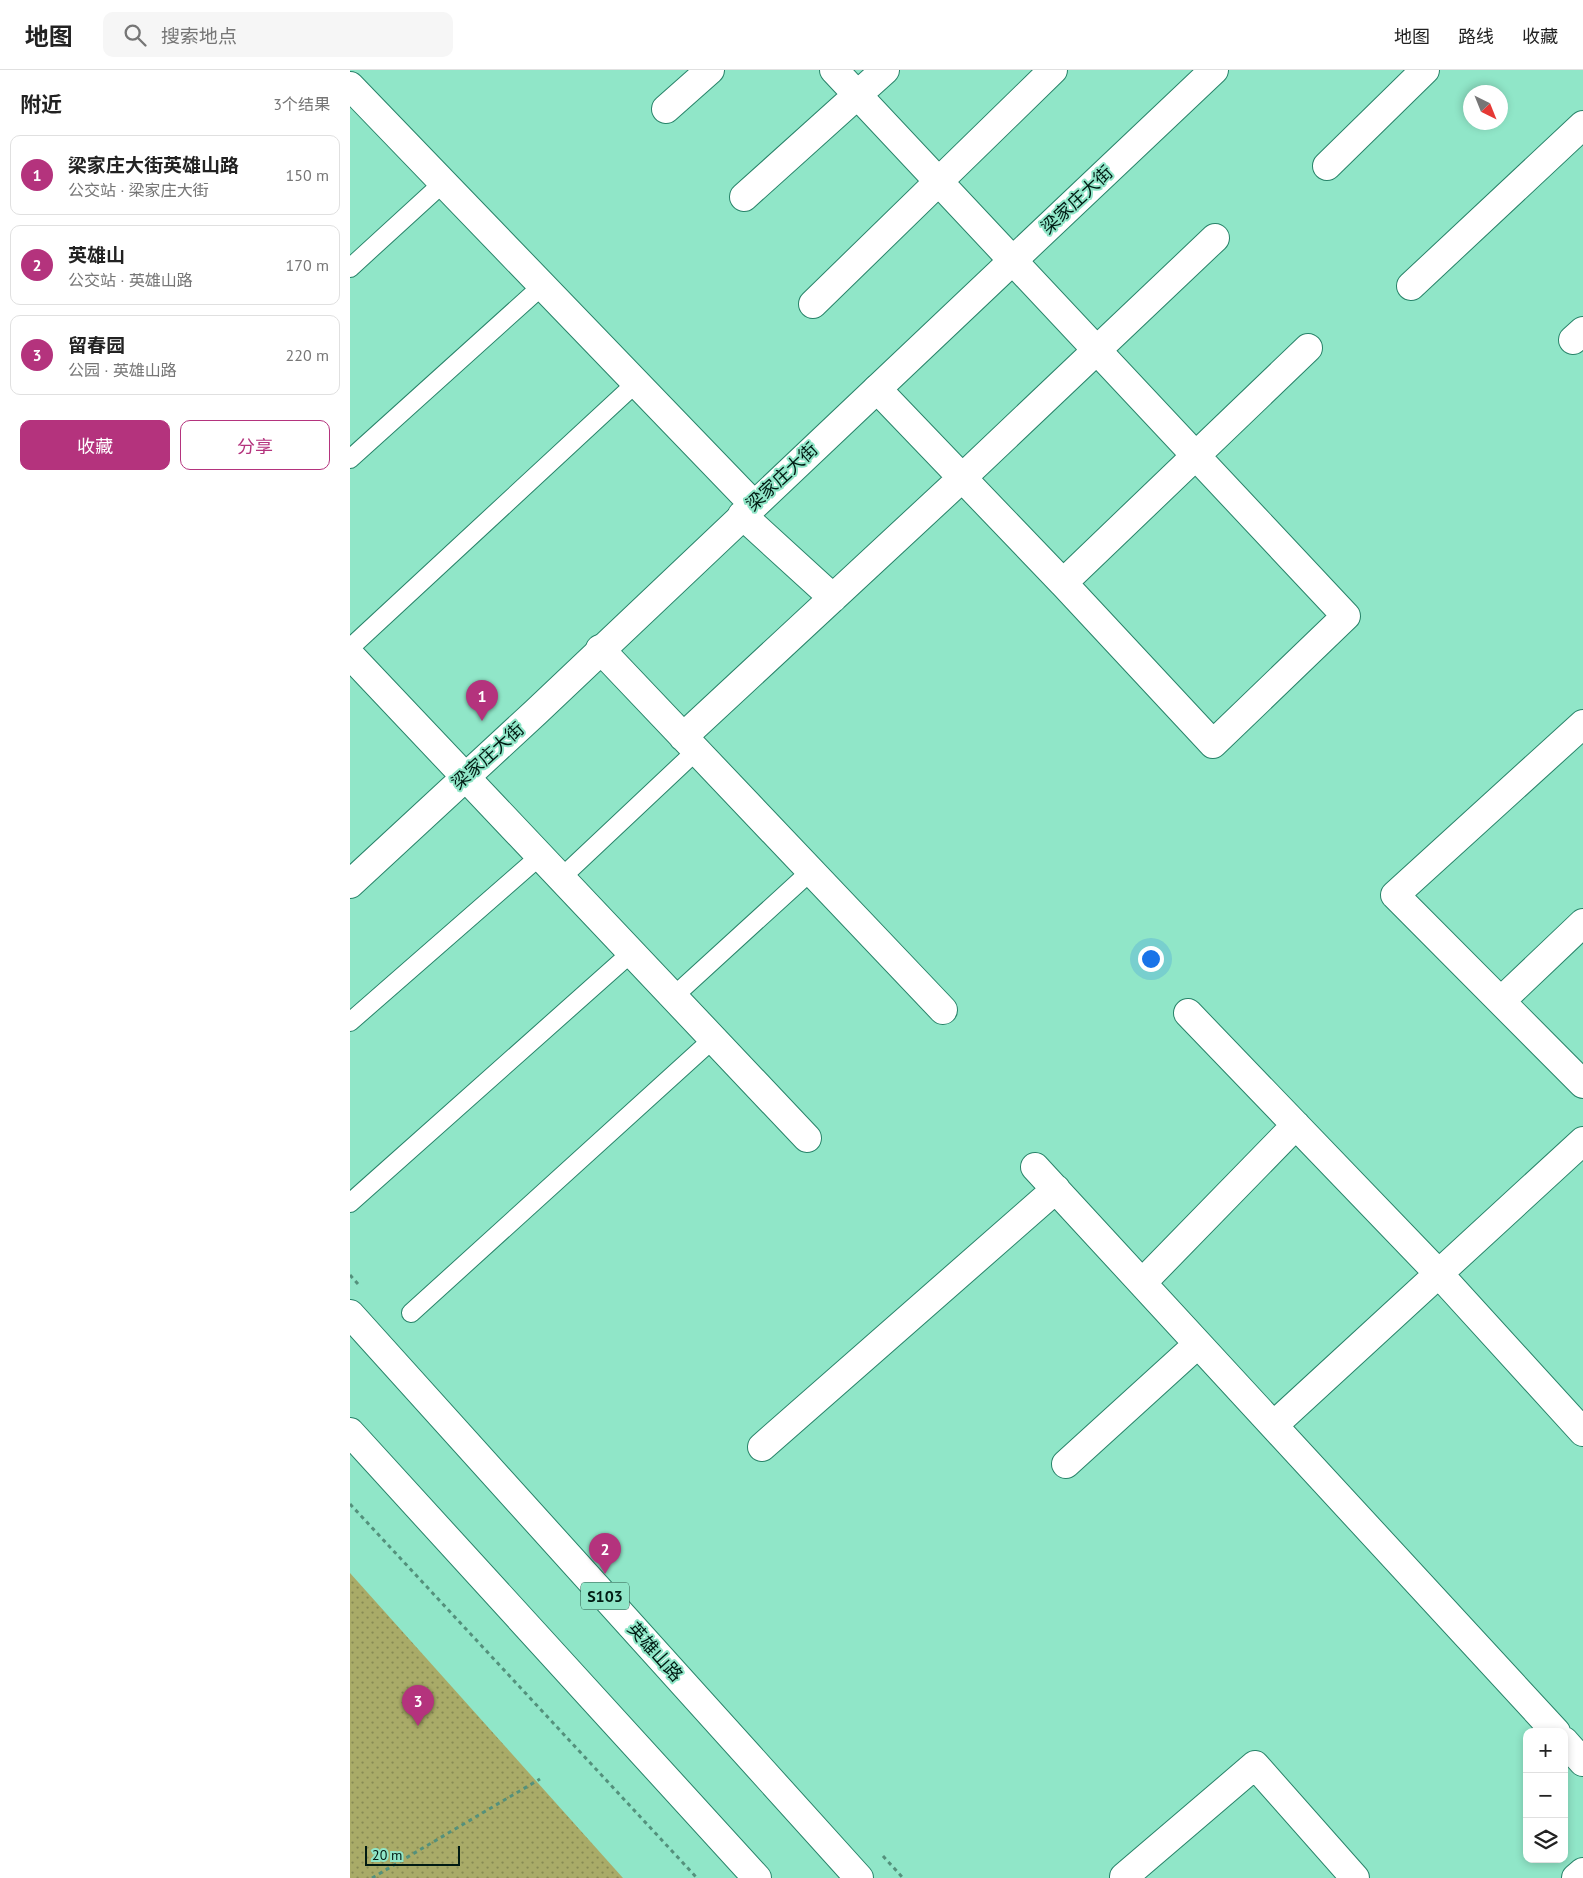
<!DOCTYPE html>
<html lang="zh">
<meta charset="utf-8">
<style>
:root{--surface:#fff;--page:#f6f6f6;--text:#222;--muted:#767676;--line:#e0e0e0;--accent:#b4337d}
body{margin:0;font-family:"PT Sans","Noto Sans SC",sans-serif;background:var(--page);color:var(--text)}
.controls{position:absolute;right:15px;bottom:15px;display:grid;overflow:hidden;border-radius:10px;box-shadow:0 2px 8px #0003}
.controls button{width:45px;height:45px;display:grid;place-items:center;padding:0;border:0;border-bottom:1px solid var(--line);background:var(--surface);color:var(--text);font:25px sans-serif}
.compass{position:absolute;left:1113px;top:15px;width:45px;height:45px;border-radius:50%;background:var(--surface);box-shadow:0 2px 8px #0003;rotate:137deg}
.scale{position:absolute;left:15px;bottom:12px;width:95px;box-sizing:border-box;padding-left:5px;border:2px solid #011b13;border-top:0;font-size:14px;line-height:18px;white-space:nowrap;color:#011b13;-webkit-text-stroke:4px #90e6c8;paint-order:stroke}
.you{position:absolute;left:800px;top:888px;width:18px;height:18px;margin:-12px;border:4px solid #fff;border-radius:50%;background:#1a73e8;box-shadow:0 0 0 8px #1a73e833}
.badge{display:grid;place-items:center;width:32px;height:32px;border-radius:50%;background:var(--accent);color:#fff;font-size:16px;font-weight:700}
.pin{position:absolute;translate:-50% -41px;filter:drop-shadow(0 1px 2px #0008)}
.pin::after{content:'';position:absolute;top:26px;width:18px;height:15px;background:inherit;clip-path:polygon(0 0,100% 0,50% 100%)}
.list{margin:0;padding:0;list-style:none}
h2{display:flex;justify-content:space-between;align-items:center;height:65px;margin:0;padding:0 20px;font-size:21px}
h2 small{font-size:16px;font-weight:400;color:var(--muted)}
.list li{display:grid;grid-template-columns:32px 1fr auto;gap:15px;align-items:center;box-sizing:border-box;height:80px;margin:0 10px 10px;padding:0 10px;border:1px solid var(--line);border-radius:10px}
.list b{display:block;font-size:19px;white-space:nowrap}
.list p{margin:0;font-size:16px;white-space:nowrap;color:var(--muted)}
.list em{font-size:16px;font-style:normal;color:var(--muted)}
.actions{display:flex;gap:10px;padding:15px 20px}
.actions a{flex:1;padding:11px 0;border:1px solid var(--accent);border-radius:10px;text-align:center;font-size:18px;color:var(--accent)}
.actions .main{background:var(--accent);color:#fff}
.icon{flex:none;width:28px;height:28px;fill:none;stroke:currentColor;stroke-width:2;stroke-linecap:round;stroke-linejoin:round}
.map{position:relative;flex:none;width:1233px;height:1808px;overflow:hidden}
header{display:flex;align-items:center;gap:30px;box-sizing:border-box;height:70px;padding:0 25px;background:var(--surface);border-bottom:1px solid var(--line)}
header strong{font-size:24px}
nav{display:flex;gap:28px;margin-inline-start:auto;font-size:18px}
.search{width:350px;height:45px;background:var(--page);display:flex;align-items:center;gap:12px;box-sizing:border-box;padding:0 18px;border-radius:10px;color:var(--muted);font-size:19px}
main{display:flex}
aside{flex:1;background:var(--surface)}
.map>svg:first-child{display:block}
.park{fill:url(#park-dots)}
.lines{fill:none;stroke-linecap:round;stroke-linejoin:round}
.lane-casing{stroke:#288369;stroke-width:20}
.street-casing{stroke:#288369;stroke-width:30}
.secondary-casing{stroke:#288369;stroke-width:30}
.primary-casing{stroke:#288369;stroke-width:30}
.path{stroke:#54917c;stroke-width:3;stroke-dasharray:4 4;stroke-linecap:butt}
.lane{stroke:#fff;stroke-width:18}
.street{stroke:#fff;stroke-width:28}
.secondary{stroke:#fff;stroke-width:28}
.primary{stroke:#fff;stroke-width:28}
.labels{text-anchor:middle;stroke-width:4;stroke-linejoin:round;paint-order:stroke}
.shield{fill:#90e6c8;stroke:#2c5849;stroke-width:1}
.shield-label{font-size:16px;font-weight:bold;fill:#011b13}
.street-label{font-size:18px;fill:#011b13;stroke:#90e6c8}
</style>
<header>
<strong>地图</strong>
<div class="search"><svg class="icon" aria-label="search" viewBox="0 0 24 24"><circle cx="10" cy="10" r="6"/><path d="M15 15l6 6"/></svg>搜索地点</div>
<nav><a>地图</a><a>路线</a><a>收藏</a></nav>
</header>
<main>
<aside>
<h2>附近<small>3个结果</small></h2>
<ul class="list">
<li><span class="badge">1</span><div><b>梁家庄大街英雄山路</b><p>公交站 · 梁家庄大街</p></div><em>150 m</em></li>
<li><span class="badge">2</span><div><b>英雄山</b><p>公交站 · 英雄山路</p></div><em>170 m</em></li>
<li><span class="badge">3</span><div><b>留春园</b><p>公园 · 英雄山路</p></div><em>220 m</em></li>
</ul>
<div class="actions"><a class="main">收藏</a><a>分享</a></div>
</aside>
<div class="map">
<svg width="1233" height="1808" viewBox="0 0 1233 1808">
<defs>
<pattern id="park-dots" width="8" height="8" patternUnits="userSpaceOnUse" patternTransform="scale(1.25)"><rect width="8" height="8" fill="#a9ab68"/><path d="M2 2h.1M6 6h.1" fill="none" stroke="#878a54" stroke-width="1.8" stroke-linecap="round"/></pattern>
</defs>
<rect width="100%" height="100%" fill="#90e6c8"/>
<path class="park" d="M0 1503 273 1808H0Z"/>
<g class="lines">
<defs>
<path id="lane" d="M0 198 93 113
M0 389 192 216
M0 578 285 314
M211 808 346 681
M323 927 461 801
M0 952 190 786
M0 1133 281 883
M61 1243 363 969"/>
<path id="street" d="M484 0C654 182 825 364 996 546L863 674 713 513 958 278
M0 16 403 434
M316 39 360 0
M977 96 1075 0
M394 127 535 0
M1061 216 1233 55
M463 234 703 0
M1223 270 1233 261
M527 319 713 513
M392 445 483 528
M250 579 593 940
M0 585 457 1068
M1233 654 1045 825 1233 1014
M333 667 612 408 865 168
M1151 931 1233 853
M838 943 1089 1204 1233 1362
M685 1097 1206 1662
M792 1213 946 1055
M924 1355 1233 1071
M412 1377 706 1119
M716 1394 848 1274
M1214 1671 1233 1692
M774 1807 905 1695 1005 1808
M1226 1808 1233 1802"/>
<path id="secondary" d="M0 814 186 642 864 0"/>
<path id="primary" d="M0 1244 509 1808
M0 1362 407 1808"/>
</defs>
<use href="#lane" class="lane-casing"/>
<use href="#street" class="street-casing"/>
<use href="#secondary" class="secondary-casing"/>
<use href="#primary" class="primary-casing"/>
<path class="path" d="M0 1205 8 1214
M0 1434 347 1808
M533 1786 553 1808
M22 1808 190 1709"/>
<use href="#lane" class="lane"/>
<use href="#street" class="street"/>
<use href="#secondary" class="secondary"/>
<use href="#primary" class="primary"/>
</g>
<g class="labels">
<rect class="shield" x="231" y="1512.5" width="48" height="27" rx="4"/>
<g class="shield-label">
<text x="255" y="1532">S103</text>
</g>
<g class="street-label">
<text transform="translate(727 130) rotate(-43)" y="6">梁家庄大街</text>
<text transform="translate(432 407) rotate(-43)" y="6">梁家庄大街</text>
<text transform="translate(138 686) rotate(-42)" y="6">梁家庄大街</text>
<text transform="translate(305 1582) rotate(48)" y="6">英雄山路</text>
</g>
</g>
</svg>
<div class="controls">
<button>+</button>
<button>−</button>
<button><svg class="icon" aria-label="layers" viewBox="0 0 24 24"><path d="M12 4l9 5-9 5-9-5zM3 14l9 5 9-5"/></svg></button>
</div>
<svg class="compass" viewBox="-18 -18 36 36"><path d="M0-13l5 13h-10z" fill="#e53935"/><path d="M0 13l5-13h-10z" fill="#767676"/></svg>
<div class="scale">20 m</div>
<div class="you"></div>
<div class="pin badge" style="left:132px;top:651px">1</div>
<div class="pin badge" style="left:255px;top:1504px">2</div>
<div class="pin badge" style="left:68px;top:1656px">3</div>
</div>
</main>
